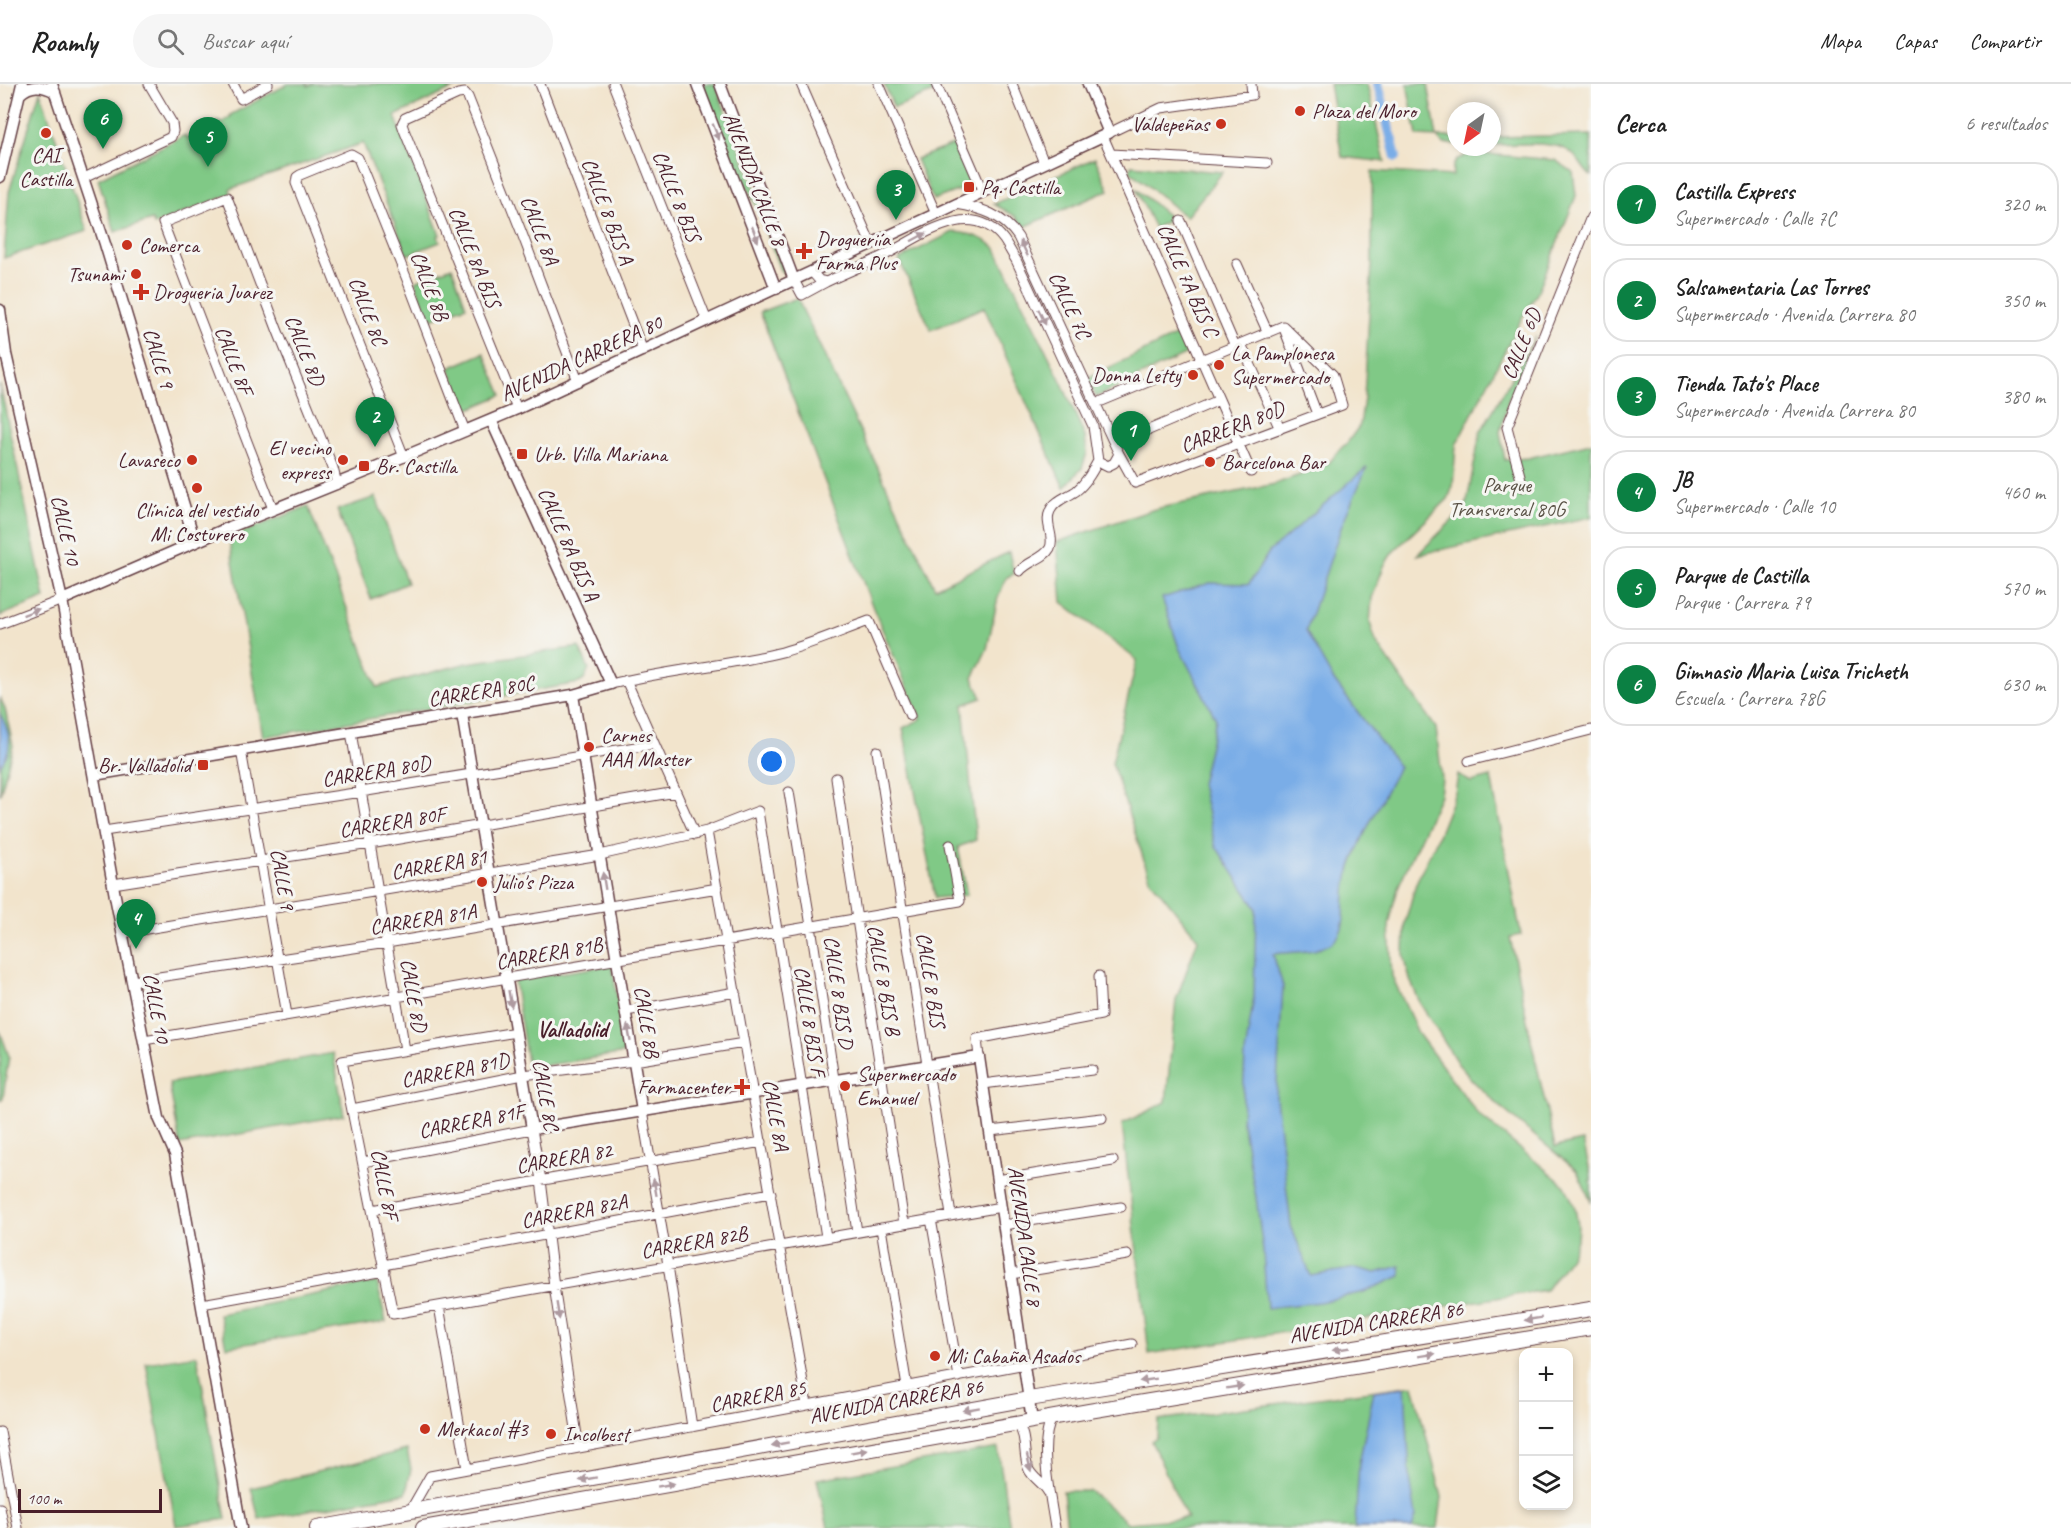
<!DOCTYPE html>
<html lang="es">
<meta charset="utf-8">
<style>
:root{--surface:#fff;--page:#f6f6f6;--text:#222;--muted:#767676;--line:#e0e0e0;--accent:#0b8043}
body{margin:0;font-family:Caveat,sans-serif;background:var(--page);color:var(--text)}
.controls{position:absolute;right:18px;bottom:18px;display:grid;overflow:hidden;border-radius:12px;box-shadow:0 3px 9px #0003}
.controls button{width:54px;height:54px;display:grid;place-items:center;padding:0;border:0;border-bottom:2px solid var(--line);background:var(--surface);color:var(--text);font:30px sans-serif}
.compass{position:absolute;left:1447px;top:18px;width:54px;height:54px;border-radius:50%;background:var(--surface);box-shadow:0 3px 9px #0003;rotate:213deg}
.scale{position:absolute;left:18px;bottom:15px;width:144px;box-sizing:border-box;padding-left:6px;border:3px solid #4a1f2b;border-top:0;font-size:16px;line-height:21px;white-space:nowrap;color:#4a1f2b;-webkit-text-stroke:4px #f6f6f2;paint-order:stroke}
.you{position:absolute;left:772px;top:678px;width:21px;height:21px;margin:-15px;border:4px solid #fff;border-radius:50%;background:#1a73e8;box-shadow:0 0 0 9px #1a73e833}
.badge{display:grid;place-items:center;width:39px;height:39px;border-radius:50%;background:var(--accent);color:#fff;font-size:20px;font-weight:700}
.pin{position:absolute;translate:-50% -50px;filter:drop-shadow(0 2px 3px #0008)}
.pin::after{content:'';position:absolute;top:32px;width:21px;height:18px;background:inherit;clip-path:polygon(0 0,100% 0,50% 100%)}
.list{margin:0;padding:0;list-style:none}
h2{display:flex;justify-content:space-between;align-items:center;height:78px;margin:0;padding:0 24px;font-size:26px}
h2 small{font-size:20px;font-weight:400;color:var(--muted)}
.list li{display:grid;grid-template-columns:39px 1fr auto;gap:18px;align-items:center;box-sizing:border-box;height:84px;margin:0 12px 12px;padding:0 12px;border:2px solid var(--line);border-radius:24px}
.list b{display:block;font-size:22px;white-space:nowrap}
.list p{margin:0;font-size:20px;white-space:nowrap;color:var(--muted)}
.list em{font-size:20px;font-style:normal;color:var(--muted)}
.icon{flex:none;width:33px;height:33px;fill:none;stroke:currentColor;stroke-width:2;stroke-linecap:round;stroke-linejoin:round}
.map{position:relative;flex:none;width:1591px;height:1444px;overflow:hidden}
header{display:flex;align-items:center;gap:36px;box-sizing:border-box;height:84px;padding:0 30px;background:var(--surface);border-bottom:2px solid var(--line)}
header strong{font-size:28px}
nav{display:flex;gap:33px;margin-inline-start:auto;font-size:21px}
.search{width:420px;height:54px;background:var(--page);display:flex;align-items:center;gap:15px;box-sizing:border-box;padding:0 21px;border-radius:33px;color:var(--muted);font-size:22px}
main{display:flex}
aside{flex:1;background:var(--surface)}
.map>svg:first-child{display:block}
.green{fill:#80c986;stroke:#657458;stroke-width:1.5}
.water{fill:#7aade7;stroke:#626689;stroke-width:1.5}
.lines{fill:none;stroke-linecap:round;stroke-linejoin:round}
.canal{stroke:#7aade7;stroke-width:10}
.minor-casing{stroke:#633d43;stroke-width:11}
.tertiary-casing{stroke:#633d43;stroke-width:13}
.primary-casing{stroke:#633d43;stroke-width:16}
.minor{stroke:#fff;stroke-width:9}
.tertiary{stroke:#fff;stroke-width:10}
.primary{stroke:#fff;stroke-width:14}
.oneway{fill:#ae9aa0}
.poi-dot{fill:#c8321e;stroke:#f6f6f2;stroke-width:2}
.labels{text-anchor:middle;stroke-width:6;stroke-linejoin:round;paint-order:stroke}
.poi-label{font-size:21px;fill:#4a1f2b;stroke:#f6f6f2;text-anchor:start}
.street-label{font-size:21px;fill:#4a1f2b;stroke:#f6f6f2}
.park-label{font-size:21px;fill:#5a5246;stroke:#f6f6f2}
.neighbourhood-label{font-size:22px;font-weight:bold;fill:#4a1f2b;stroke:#f6f6f2}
</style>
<header>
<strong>Roamly</strong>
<div class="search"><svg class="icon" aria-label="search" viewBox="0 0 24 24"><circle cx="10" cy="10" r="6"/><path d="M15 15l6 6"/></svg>Buscar aquí</div>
<nav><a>Mapa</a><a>Capas</a><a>Compartir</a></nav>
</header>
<main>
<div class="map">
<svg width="1591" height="1444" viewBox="0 0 1591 1444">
<rect width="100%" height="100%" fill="#f6f6f2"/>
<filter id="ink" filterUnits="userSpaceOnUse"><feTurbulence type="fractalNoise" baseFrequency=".0167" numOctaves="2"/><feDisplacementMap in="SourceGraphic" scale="12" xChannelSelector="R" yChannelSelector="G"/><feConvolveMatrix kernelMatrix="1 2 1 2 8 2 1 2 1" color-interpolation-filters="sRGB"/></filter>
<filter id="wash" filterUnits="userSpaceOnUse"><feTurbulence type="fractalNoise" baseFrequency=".008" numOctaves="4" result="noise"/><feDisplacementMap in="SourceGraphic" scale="24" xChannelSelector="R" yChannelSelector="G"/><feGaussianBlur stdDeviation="1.35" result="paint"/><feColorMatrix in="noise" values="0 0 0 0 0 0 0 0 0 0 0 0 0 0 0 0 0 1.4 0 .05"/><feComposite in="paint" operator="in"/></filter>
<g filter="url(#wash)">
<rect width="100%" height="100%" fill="#f2e4cc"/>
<path class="green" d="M288 0H307L308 2 312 0H463L395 32 440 151 438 152 440 158 407 171 363 59 230 105 231 110 154 141 152 136 115 148 98 95 185 51 187 55 213 44 211 41 219 37 221 39 230 33V31Z
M702 0H715L787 188 785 190 780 186 756 122 746 101 736 87Z
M884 0H933L936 7 894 24Z
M1329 0H1367L1385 78 1342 73Z
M1407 0H1428L1437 53H1456V60H1443L1437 53 1417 52Z
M40 7 87 147 4 174 9 108Z
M1591 51V92C1583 86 1579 74 1570 68 1555 56 1512 61 1492 61V53Z
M958 59 975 100 933 116 916 75Z
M1475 69 1555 76 1573 88 1576 112 1537 210 1523 232 1456 361 1453 402 1448 415 1392 469 1384 482 1372 514 1370 539 1376 558 1436 644 1442 695 1440 711 1399 801 1393 822 1389 842 1392 892 1419 951 1478 1030 1557 1095 1565 1102 1570 1112 1575 1124 1578 1141 1577 1156 1570 1173 1546 1206 1149 1270 1122 1040 1166 1018 1176 916 1198 855 1150 795 1112 679 1137 576 1062 518 1057 458 1155 425 1275 400 1308 388 1330 378 1339 366 1347 359 1360 341 1364 314 1372 180V87L1453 92C1450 76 1461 72 1475 69Z
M1095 74 1109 106 1024 143 1015 132 994 120Z
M1131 81 1223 88 1186 133 1130 87Z
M1135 104 1172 135 1155 144Z
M953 148C971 149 981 153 995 163L1062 299 1085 353 1087 369 1082 384 1064 404 984 223 931 246 899 175Z
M452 183 466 222 429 236 415 197Z
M797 214 935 504 1009 468 1014 490 1007 493 998 513 987 565 973 594 982 614 963 621 976 756 958 763 967 811 935 814 903 644 921 635 873 524 760 228Z
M1177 251 1187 270 1096 313 1087 294Z
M1536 251 1508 317 1500 348 1505 376 1528 374 1591 359V433L1417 471 1466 423 1480 349Z
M484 269 502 311 467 326 449 284Z
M0 301 45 514 0 532Z
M376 413 407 499 371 515 337 426Z
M308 422 377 603 467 579 579 563 589 585 584 596 579 599 263 653 229 454Z
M0 613 5 625 13 662 0 711Z
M1458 691 1471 698 1491 693 1521 851 1510 853 1530 951 1555 1063 1583 1057 1591 1092V1118L1577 1087 1505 1027 1473 997 1458 980 1421 921 1410 896 1404 871 1405 839 1416 799 1435 759 1455 709Z
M612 881 626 969 528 984 514 896Z
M0 947 9 972 3 1014 0 1017Z
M333 969 344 1031 180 1061 169 999Z
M377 1198 386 1238 226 1263 219 1230Z
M197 1271 226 1435 176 1442 146 1279Z
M1413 1301 1442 1413 1438 1444H1067L1063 1407H1090L1128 1439 1187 1434 1151 1357 1157 1353 1158 1336Z
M998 1364 1010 1444H828L817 1395Z
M407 1366 411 1385 406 1409 259 1435 251 1404Z"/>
<path class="water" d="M1367 383 1343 438 1306 547 1333 595 1399 683C1381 718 1353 765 1346 802 1342 819 1349 842 1335 856 1320 870 1293 867 1273 870L1283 902 1276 1014 1291 1142 1311 1192 1356 1184 1376 1189 1400 1182 1401 1192 1364 1208 1320 1218 1267 1224 1263 1167 1256 1113 1242 1039 1245 970 1254 912 1256 824 1215 761 1201 700 1216 635 1179 564 1162 514 1210 499 1249 500 1269 468Z
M0 630C10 648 14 665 0 682Z
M1405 1303 1410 1394 1416 1432 1412 1444H1355L1359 1379 1374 1307Z"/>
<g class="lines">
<path class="canal" d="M1378 0 1396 73"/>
</g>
</g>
<g filter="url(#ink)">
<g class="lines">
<defs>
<path id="minor" d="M233 0 241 15 268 0
M540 0 643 267
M613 0 707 237
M801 0 871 160
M879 0 936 130
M936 0 983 108
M1012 0 1044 79
M1109 49 1161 24 1252 11 1251 0
M1103 52 1251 388
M1112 70 1267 79
M84 94 171 53 173 47 172 39 149 0
M956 120C982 124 1003 131 1018 153L1119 370 1135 399 1342 321 1333 291 1283 242
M1181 137 1235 262
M1237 180 1268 249
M812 188 819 196 826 198C845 189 865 181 885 171 919 154 971 112 1004 156 1008 162 1012 170 1016 176L1093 342 1098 377 1108 382 1114 379 1119 370
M794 196 802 211 826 198
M1285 247 1317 330
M1241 260 1280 345
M1102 317 1283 242
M517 325 404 46 402 40 405 34 458 10 465 9 468 13 521 147 578 297
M1123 357 1219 316
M404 373 296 99 297 93 300 91 351 70 358 74 406 193 465 347
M1523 403 1507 343 1591 133
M273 425 163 139 227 113 277 245 333 384 337 400
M1020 487C1028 477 1044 475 1050 464 1055 452 1044 439 1050 427 1054 417 1067 413 1076 407 1086 399 1092 388 1098 377
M0 540 62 516
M626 596 695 751
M611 600C667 586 726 582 782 568 812 560 841 547 869 537L910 632
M351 648 405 966
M241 666 287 931
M877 667 951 1131
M1469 677 1591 646
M836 694C857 843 882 991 904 1140
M789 708 811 842 857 1148
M104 747 361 708 654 660
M707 747 807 1321
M113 800 370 760 676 708
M122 849 600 771 707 747 758 727 826 1153
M132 897 387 859 718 804
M626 927 736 908
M516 948 342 977 393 1230 1001 1123
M144 956 960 817 950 761
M979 973 977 955 1101 931 1099 892
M983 1000 1092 986
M352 1025 523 991 634 977 744 959
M642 1027 668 1181 692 1343
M990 1047 1102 1034
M363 1078 532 1045 541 1096 554 1202 579 1364
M997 1096 1113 1077
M372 1126 762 1058
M931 1135 959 1293
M1004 1141 1121 1123
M881 1144 907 1303
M383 1181 771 1109
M1011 1190 1127 1171
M202 1220 385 1187
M439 1222 467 1385
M1053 1333C1037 1358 1051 1415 1055 1444
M1017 1340C1028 1352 1022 1372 1029 1386 1034 1395 1044 1400 1048 1408
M0 1348 18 1444
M0 1424 4 1444
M410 1427 430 1392 1132 1260"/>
<path id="tertiary" d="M52 0 105 160 195 458
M697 0 776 205
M720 0 794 196
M20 10C31 0 42 1 55 8
M0 93 22 0
M0 226 6 270 62 516 115 812 159 1034 175 1070 241 1444
M62 516 230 443 415 368 517 325 1109 49 1088 0
M573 611 642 1027
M462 630 532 1045 979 973 1032 1337
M94 691 573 611 611 600 491 336"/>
<path id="primary" d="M317 1444 1029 1315 1591 1225
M423 1444 1089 1327 1591 1244"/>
</defs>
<use href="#minor" class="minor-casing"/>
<use href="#tertiary" class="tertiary-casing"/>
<use href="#primary" class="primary-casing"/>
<use href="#minor" class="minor"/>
<use href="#tertiary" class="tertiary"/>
<use href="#primary" class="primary"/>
</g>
<defs><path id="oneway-solid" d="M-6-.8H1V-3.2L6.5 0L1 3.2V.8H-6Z" transform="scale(1.5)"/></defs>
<g class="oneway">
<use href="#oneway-solid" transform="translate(716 48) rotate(68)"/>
<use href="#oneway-solid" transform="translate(755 150) rotate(69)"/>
<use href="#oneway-solid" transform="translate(919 153) rotate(-28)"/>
<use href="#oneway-solid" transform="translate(1024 164) rotate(-115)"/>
<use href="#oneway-solid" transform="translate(1042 233) rotate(65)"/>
<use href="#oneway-solid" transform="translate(31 528) rotate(-21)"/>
<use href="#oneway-solid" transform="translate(604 797) rotate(-99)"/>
<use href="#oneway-solid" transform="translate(510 915) rotate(80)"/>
<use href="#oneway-solid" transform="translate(629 949) rotate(-100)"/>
<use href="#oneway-solid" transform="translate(655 1103) rotate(-100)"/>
<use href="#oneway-solid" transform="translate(558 1227) rotate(81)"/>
<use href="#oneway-solid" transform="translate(1533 1235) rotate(171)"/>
<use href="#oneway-solid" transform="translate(1341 1265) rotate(171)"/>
<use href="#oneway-solid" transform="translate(1427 1271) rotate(-9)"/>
<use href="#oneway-solid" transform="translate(1148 1296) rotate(171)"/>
<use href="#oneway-solid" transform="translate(1235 1303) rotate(-9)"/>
<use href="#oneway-solid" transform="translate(971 1325) rotate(170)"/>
<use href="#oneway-solid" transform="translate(780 1360) rotate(170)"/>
<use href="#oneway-solid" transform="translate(859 1367) rotate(-10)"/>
<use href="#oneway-solid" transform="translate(1029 1379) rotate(76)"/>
<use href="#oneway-solid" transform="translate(588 1395) rotate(170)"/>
<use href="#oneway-solid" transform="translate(666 1401) rotate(-10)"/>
</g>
</g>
<g class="poi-dot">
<circle cx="1300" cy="27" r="6"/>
<circle cx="1221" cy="40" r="6"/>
<circle cx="46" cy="49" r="6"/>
<rect x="963" y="97" width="12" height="12" rx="3"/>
<circle cx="127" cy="161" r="6"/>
<path d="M801 158h6v6h6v6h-6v6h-6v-6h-6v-6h6z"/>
<circle cx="136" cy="190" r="6"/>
<path d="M138 199h6v6h6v6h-6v6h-6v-6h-6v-6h6z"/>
<circle cx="1219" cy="281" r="6"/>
<circle cx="1193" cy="291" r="6"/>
<rect x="516" y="364" width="12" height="12" rx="3"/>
<circle cx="192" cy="376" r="6"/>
<circle cx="343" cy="376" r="6"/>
<circle cx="1210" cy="378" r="6"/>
<rect x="358" y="376" width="12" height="12" rx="3"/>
<circle cx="197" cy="404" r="6"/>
<circle cx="589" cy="663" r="6"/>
<rect x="197" y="675" width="12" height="12" rx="3"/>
<circle cx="482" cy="798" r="6"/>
<circle cx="845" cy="1002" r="6"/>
<path d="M739 994h6v6h6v6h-6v6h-6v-6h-6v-6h6z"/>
<circle cx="935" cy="1272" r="6"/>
<circle cx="425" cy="1345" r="6"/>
<circle cx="551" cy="1350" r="6"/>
</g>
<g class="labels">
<g class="poi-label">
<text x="1312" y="34">Plaza del Moro</text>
<text x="1209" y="47" text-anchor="end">Valdepeñas</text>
<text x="46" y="78" text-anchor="middle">CAI<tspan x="46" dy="24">Castilla</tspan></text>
<text x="981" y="110">Pq. Castilla</text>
<text x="816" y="162">Drogueriía<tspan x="816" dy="24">Farma Plus</tspan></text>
<text x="139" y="168">Comerca</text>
<text x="124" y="197" text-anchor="end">Tsunami</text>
<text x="153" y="215">Drogueria Juarez</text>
<text x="1231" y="276">La Pamplonesa<tspan x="1231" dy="24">Supermercado</tspan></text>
<text x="1181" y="298" text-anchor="end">Donna Letty</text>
<text x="331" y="371" text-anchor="end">El vecino<tspan x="331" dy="24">express</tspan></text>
<text x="534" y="377">Urb. Villa Mariana</text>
<text x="180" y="383" text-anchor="end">Lavaseco</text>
<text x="1222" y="385">Barcelona Bar</text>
<text x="376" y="389">Br. Castilla</text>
<text x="197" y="433" text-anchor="middle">Clínica del vestido<tspan x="197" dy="24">Mi Costurero</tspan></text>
<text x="601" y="658">Carnes<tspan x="601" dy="24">AAA Master</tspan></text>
<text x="191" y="688" text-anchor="end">Br. Valladolid</text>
<text x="494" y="805">Julio's Pizza</text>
<text x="857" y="997">Supermercado<tspan x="857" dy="24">Emanuel</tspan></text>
<text x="730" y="1010" text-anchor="end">Farmacenter</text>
<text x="947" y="1279">Mi Cabaña Asados</text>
<text x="437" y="1352">Merkacol #3</text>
<text x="563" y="1357">Incolbest</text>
</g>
<g class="street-label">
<text transform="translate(755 95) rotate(69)" y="7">AVENIDA CALLE 8</text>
<text transform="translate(677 112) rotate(68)" y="7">CALLE 8 BIS</text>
<text transform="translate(608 127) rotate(69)" y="7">CALLE 8 BIS A</text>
<text transform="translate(540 146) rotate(69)" y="7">CALLE 8A</text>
<text transform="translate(475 173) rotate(68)" y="7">CALLE 8A BIS</text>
<text transform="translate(1188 196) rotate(66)" y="7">CALLE 7A BIS C</text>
<text transform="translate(430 202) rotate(69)" y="7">CALLE 8B</text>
<text transform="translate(1070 221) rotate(65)" y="7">CALLE 7C</text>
<text transform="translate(368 227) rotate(69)" y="7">CALLE 8C</text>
<text transform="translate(1521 260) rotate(-68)" y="7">CALLE 6D</text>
<text transform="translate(305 266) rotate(68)" y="7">CALLE 8D</text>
<text transform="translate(159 274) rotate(73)" y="7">CALLE 9</text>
<text transform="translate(581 274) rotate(-25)" y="7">AVENIDA CARRERA 80</text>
<text transform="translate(234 276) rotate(69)" y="7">CALLE 8F</text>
<text transform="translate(1232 343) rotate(-21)" y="7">CARRERA 80D</text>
<text transform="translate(66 446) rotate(77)" y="7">CALLE 10</text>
<text transform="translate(569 460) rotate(66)" y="7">CALLE 8A BIS A</text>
<text transform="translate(481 607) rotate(-9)" y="7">CARRERA 80C</text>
<text transform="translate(376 687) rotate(-9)" y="7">CARRERA 80D</text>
<text transform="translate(392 738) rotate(-9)" y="7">CARRERA 80F</text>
<text transform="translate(439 780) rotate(-10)" y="7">CARRERA 81</text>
<text transform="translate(283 795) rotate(80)" y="7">CALLE 9</text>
<text transform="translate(423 835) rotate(-9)" y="7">CARRERA 81A</text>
<text transform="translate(549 869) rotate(-10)" y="7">CARRERA 81B</text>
<text transform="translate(884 896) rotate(80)" y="7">CALLE 8 BIS B</text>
<text transform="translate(931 896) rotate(81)" y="7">CALLE 8 BIS</text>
<text transform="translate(839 908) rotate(82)" y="7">CALLE 8 BIS D</text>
<text transform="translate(414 911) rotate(80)" y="7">CALLE 8D</text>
<text transform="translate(157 924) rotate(79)" y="7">CALLE 10</text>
<text transform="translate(810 937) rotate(81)" y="7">CALLE 8 BIS F</text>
<text transform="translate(647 938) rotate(81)" y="7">CALLE 8B</text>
<text transform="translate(455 986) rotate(-11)" y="7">CARRERA 81D</text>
<text transform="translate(546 1011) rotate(80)" y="7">CALLE 8C</text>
<text transform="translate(776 1031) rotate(80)" y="7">CALLE 8A</text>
<text transform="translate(471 1037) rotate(-11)" y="7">CARRERA 81F</text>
<text transform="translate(564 1074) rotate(-10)" y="7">CARRERA 82</text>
<text transform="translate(385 1100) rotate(79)" y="7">CALLE 8F</text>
<text transform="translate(574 1127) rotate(-11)" y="7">CARRERA 82A</text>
<text transform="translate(1025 1152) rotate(82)" y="7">AVENIDA CALLE 8</text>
<text transform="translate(694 1158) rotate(-10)" y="7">CARRERA 82B</text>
<text transform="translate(1376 1238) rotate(-9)" y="7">AVENIDA CARRERA 86</text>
<text transform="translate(758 1312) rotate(-11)" y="7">CARRERA 85</text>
<text transform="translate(896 1317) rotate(-10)" y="7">AVENIDA CARRERA 86</text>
</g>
<g class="park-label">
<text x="1507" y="408">Parque<tspan x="1507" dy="24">Transversal 80G</tspan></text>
</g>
<g class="neighbourhood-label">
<text x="572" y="953">Valladolid</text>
</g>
</g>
</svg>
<div class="controls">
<button>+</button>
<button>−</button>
<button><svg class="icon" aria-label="layers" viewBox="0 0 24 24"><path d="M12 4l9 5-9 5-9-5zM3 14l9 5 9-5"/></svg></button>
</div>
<svg class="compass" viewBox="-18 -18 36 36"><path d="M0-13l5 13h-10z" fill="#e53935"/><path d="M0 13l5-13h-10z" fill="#767676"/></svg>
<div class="scale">100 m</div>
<div class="you"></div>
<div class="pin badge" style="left:1131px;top:377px">1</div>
<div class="pin badge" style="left:375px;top:363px">2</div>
<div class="pin badge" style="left:896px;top:136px">3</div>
<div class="pin badge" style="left:136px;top:865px">4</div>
<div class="pin badge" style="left:208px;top:83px">5</div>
<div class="pin badge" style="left:103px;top:65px">6</div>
</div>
<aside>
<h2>Cerca<small>6 resultados</small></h2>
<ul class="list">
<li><span class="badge">1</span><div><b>Castilla Express</b><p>Supermercado · Calle 7C</p></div><em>320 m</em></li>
<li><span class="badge">2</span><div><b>Salsamentaria Las Torres</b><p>Supermercado · Avenida Carrera 80</p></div><em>350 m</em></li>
<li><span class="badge">3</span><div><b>Tienda Tato's Place</b><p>Supermercado · Avenida Carrera 80</p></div><em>380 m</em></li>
<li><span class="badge">4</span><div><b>JB</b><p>Supermercado · Calle 10</p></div><em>460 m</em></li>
<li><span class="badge">5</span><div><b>Parque de Castilla</b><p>Parque · Carrera 79</p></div><em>570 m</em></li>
<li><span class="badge">6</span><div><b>Gimnasio Maria Luisa Tricheth</b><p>Escuela · Carrera 78G</p></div><em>630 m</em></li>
</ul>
</aside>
</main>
